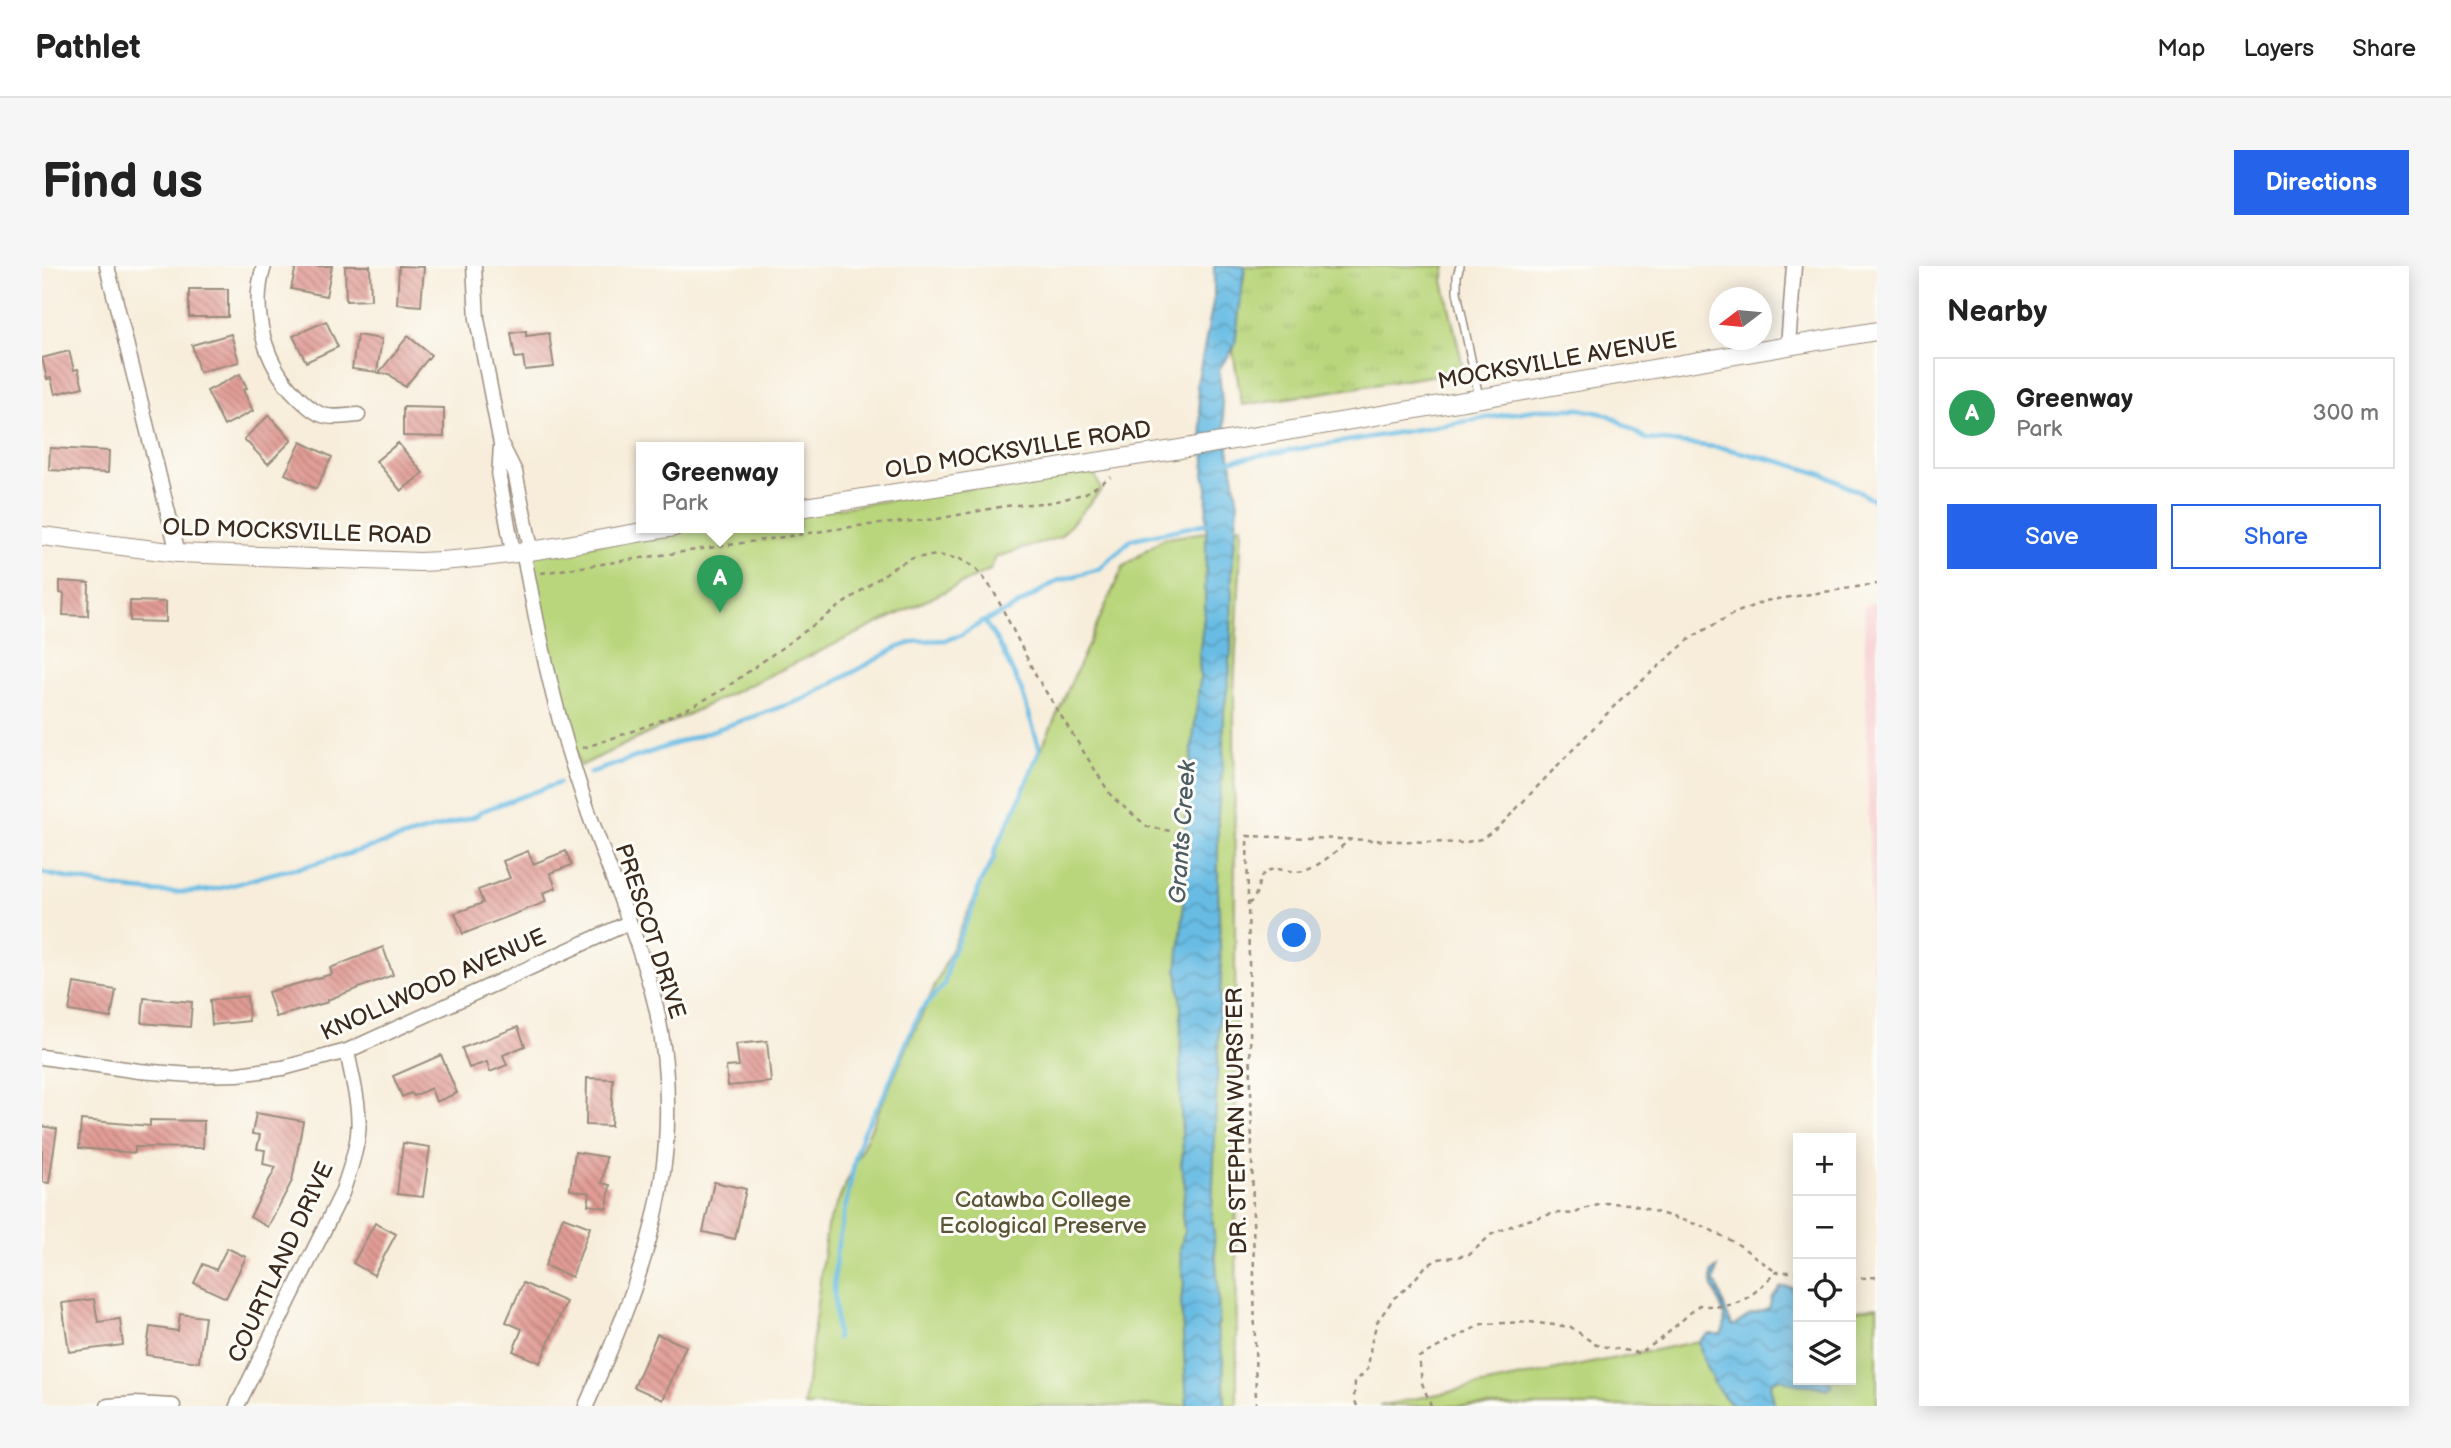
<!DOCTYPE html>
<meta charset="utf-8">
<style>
:root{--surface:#fff;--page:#f6f6f6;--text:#222;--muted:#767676;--line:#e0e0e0;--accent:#2563eb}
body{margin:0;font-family:"Balsamiq Sans",sans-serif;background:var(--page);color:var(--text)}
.controls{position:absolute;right:21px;bottom:21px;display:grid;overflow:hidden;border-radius:0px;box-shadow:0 4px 18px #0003}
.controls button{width:63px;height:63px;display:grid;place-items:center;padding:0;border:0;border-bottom:2px solid var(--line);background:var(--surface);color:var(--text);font:35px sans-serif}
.compass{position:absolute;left:1667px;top:21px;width:63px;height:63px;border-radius:50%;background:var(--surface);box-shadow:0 4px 18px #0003;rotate:254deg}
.you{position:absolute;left:1253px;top:670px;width:24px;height:24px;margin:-18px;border:5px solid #fff;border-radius:50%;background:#1a73e8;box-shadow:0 0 0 10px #1a73e833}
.badge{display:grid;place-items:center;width:46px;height:46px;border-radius:50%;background:var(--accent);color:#fff;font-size:23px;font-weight:700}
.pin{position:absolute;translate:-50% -58px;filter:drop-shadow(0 2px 4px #0008)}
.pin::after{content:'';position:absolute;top:37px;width:24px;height:21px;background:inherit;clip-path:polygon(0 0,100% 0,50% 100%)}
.popup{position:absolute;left:594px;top:176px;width:168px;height:91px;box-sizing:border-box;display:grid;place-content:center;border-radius:0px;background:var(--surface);filter:drop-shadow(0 2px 5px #0005);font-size:23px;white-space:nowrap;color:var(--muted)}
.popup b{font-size:26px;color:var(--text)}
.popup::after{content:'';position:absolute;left:50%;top:100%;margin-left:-14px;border:14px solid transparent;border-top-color:var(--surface)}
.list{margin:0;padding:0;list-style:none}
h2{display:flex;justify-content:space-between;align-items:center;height:91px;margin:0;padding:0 28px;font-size:30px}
h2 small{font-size:23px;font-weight:400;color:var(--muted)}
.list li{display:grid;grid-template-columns:46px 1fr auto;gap:21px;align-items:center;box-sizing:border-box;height:112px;margin:0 14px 14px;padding:0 14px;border:2px solid var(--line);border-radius:0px}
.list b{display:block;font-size:26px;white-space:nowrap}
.list p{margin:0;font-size:23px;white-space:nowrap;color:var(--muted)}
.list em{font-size:23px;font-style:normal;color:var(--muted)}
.actions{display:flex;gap:14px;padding:21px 28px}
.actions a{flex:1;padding:16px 0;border:2px solid var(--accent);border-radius:0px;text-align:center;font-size:24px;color:var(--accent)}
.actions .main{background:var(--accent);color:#fff}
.icon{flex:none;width:38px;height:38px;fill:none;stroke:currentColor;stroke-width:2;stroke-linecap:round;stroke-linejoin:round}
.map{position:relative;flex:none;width:1835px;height:1140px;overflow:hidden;border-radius:0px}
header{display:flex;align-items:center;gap:42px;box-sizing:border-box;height:98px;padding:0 35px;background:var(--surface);border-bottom:2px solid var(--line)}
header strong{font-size:33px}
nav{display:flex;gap:38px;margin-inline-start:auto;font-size:24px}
.intro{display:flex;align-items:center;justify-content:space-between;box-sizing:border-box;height:168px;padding:0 42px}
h1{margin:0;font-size:49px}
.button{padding:18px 32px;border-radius:0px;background:var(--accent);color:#fff;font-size:24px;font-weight:700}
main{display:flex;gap:42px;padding:0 42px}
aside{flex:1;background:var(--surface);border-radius:0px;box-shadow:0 4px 18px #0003}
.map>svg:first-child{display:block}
.built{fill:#f7cfd1}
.grass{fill:url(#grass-tufts);stroke:#7a804d;stroke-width:2}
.park{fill:#b9d67c;stroke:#7a804d;stroke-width:2}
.water{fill:url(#water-waves);stroke:#527381;stroke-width:2}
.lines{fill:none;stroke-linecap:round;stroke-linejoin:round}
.stream{stroke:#68bce4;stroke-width:4.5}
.building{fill:url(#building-back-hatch)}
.service-casing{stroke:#998c7c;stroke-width:10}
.minor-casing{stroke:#998c7c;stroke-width:17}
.tertiary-casing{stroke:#998c7c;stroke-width:20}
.path{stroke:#998c7c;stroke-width:2.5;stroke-dasharray:5 5;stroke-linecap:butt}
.service{stroke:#fff;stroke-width:7}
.minor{stroke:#fff;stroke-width:14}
.tertiary{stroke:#fff;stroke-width:18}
.labels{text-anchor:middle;stroke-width:6;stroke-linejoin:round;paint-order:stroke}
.street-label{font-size:23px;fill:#3b2a1e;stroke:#fdfcf7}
.park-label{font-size:23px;fill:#5a5536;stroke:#fdfcf7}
.water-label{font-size:24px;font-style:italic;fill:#4b5d63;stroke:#fdfcf7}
</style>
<header>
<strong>Pathlet</strong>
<nav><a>Map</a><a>Layers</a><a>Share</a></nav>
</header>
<div class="intro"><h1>Find us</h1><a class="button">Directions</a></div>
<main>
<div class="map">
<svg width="1835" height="1140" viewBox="0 0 1835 1140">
<defs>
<pattern id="grass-tufts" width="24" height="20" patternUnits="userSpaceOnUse" patternTransform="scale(1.75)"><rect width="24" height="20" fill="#b9d67c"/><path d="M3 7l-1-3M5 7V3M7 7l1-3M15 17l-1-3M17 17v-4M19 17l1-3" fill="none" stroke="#a0b86b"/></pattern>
<pattern id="water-waves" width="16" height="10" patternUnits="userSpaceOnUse" patternTransform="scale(1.75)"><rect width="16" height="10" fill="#68bce4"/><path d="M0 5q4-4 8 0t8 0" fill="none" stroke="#5799b8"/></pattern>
<pattern id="building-back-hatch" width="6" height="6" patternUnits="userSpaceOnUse" patternTransform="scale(1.75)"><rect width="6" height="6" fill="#e19c95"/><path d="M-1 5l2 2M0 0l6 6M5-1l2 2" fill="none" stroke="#b87f79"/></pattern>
</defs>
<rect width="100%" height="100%" fill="#fdfcf7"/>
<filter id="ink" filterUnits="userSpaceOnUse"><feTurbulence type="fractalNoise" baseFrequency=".0143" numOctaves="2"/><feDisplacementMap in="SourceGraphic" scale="14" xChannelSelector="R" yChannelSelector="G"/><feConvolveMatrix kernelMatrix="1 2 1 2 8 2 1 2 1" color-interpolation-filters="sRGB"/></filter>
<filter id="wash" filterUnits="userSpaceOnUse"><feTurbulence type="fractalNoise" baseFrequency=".00686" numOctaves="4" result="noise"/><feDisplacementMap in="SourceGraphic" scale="28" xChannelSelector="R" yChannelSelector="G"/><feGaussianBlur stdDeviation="1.57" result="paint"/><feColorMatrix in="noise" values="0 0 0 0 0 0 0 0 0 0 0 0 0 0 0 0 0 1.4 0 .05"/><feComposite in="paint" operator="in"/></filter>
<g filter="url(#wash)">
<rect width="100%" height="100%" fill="#f7edda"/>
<path class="built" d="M1835 333V713L1830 701 1822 341Z"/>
<path class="grass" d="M1203 0H1404L1401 15 1422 105 1200 139 1191 86Z"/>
<path class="park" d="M1051 203 1059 224 1018 271 954 291 948 304 538 500 524 454 486 288 666 261H757V248Z
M1200 260 1192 424 1195 1140H762L785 960 1081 301 1120 273Z
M1835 1040V1140H1337L1756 1055V1114H1809V1045Z"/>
<path class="water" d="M1172 0H1203L1193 78C1190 89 1181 94 1177 104L1181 147 1196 238 1190 304 1189 389 1187 394 1188 405 1182 445 1181 496 1176 548V620L1179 709 1170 946 1176 1022 1177 1055 1175 1062 1181 1093 1183 1137V1140H1145L1139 1034 1142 1018 1138 985 1142 965 1140 947 1143 920 1139 898 1141 887 1138 826 1139 742 1135 704 1141 650 1144 533 1158 413 1157 390 1163 343 1165 222 1162 208 1163 194 1155 118 1172 32Z
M1675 1002 1672 1016 1675 1019 1685 1049 1691 1060 1708 1049 1727 1043 1730 1031 1739 1021H1750L1756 1025V1114H1787L1790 1120 1784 1123C1764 1115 1757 1123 1738 1112L1730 1115 1728 1119 1733 1140H1691C1674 1125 1660 1098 1657 1075L1666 1068H1679C1690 1053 1672 1030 1669 1013V1007Z"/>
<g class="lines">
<path class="stream" d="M1184 195 1498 143H1538L1567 149 1604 173 1681 182 1740 196 1783 209 1835 235
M548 507 762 433 855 382 875 375 903 374 917 370 942 355 966 345 1015 315 1057 303 1090 273 1167 257
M0 607C56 618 109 632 168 624 198 620 227 605 258 602L434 550 440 545 517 517
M795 1073 792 1022 794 988 815 884 822 864 841 831 878 745 902 719 908 692 931 641 938 617 953 591 952 586 977 535 998 483 979 423 956 376 942 355"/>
</g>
<g id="blocks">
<path class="building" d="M254 0H290L284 30 249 23Z
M303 0H328L329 34 304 35Z
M357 0 382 1 379 40 355 38Z
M147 23H186V51H147Z
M284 55 296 81 264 96 251 70Z
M484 65V70L507 67 512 101 483 104 481 91 473 92 469 67Z
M189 68 197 96 157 106 150 79Z
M315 69 340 73 335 106 310 103Z
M366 70 389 89 363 121 347 108 337 107Z
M27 85 32 104 36 103 41 121 13 128 9 112 5 113 0 92Z
M198 108 205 122 201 124 211 145 182 160 165 125Z
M361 141 402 142V171L361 170Z
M227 149 250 174 226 198 202 173Z
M259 176 290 191 274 223 243 208Z
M356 177 381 207 359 225 334 195Z
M8 182 67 185 66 207 7 204Z
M18 315 47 317 46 350 21 349 22 328 18 327Z
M88 335 124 336V356L88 355Z
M486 585 491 598 524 585 530 599 508 607 514 622 501 627 504 636 421 668 413 647 441 637 436 624 468 612 461 595Z
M341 681 351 709 285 734 286 736 234 751 226 726 290 708 288 702Z
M32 717 74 724 69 752 27 745Z
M205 730 207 755 170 759 168 734Z
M102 732 150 736 148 761 100 757Z
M476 761 483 780 461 789 465 799 448 806 445 796 427 802 420 782Z
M725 775 729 816 686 820 684 801 697 800 694 778Z
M399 789 415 827 394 836 389 822 372 830 369 827 360 831 351 810Z
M545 812 571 813 569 860 544 859Z
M214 847 261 855 250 915 226 961 208 951 234 901 221 898 223 884 215 883 218 869 210 868Z
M39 854 108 860V854L162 855 161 882 93 881V887L37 882Z
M0 860 15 863 7 917 0 916Z
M361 877 388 881 381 931 355 928Z
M533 886 564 891 560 917 568 919 565 942 546 939 548 927 528 924Z
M672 916 704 923 693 973 661 966Z
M521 951 548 961 530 1011 503 1000Z
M333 957 354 968 332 1009 311 997Z
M185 982 204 991 184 1032 152 1017 161 998 174 1004Z
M481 1017 524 1036 498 1097 471 1085 480 1063 464 1056Z
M52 1033 56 1056 78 1053 81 1079 27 1086 20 1037Z
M138 1048 163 1051 157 1096 104 1089 108 1061 136 1065Z
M615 1068 644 1080 621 1134 592 1121Z"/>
</g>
</g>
<g filter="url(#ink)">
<use href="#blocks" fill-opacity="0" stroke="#998c7c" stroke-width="2"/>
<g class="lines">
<defs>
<path id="service" d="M1418 0 1415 9V26L1437 131"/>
<path id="minor" d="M65 0 136 287
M222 0C208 45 222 98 256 131 262 137 269 144 278 148 289 153 303 150 316 149
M432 0 435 53 441 85 459 178 473 206 489 283
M1746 80 1752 0
M459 179 457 212 471 286
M481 285C496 364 512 445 538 521 561 594 596 667 614 741 624 785 627 833 624 878 617 970 581 1056 544 1140
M0 791 97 805 150 809 196 808 241 802 305 785 586 657
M66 1140 93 1138 131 1140
M195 1140 300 927C306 908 314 888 316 868 319 841 310 812 305 785"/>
<path id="tertiary" d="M757 242 1132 184 1835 65
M0 270 136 287 378 296C463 293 548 274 632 261"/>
</defs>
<use href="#service" class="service-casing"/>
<use href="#minor" class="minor-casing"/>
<use href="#tertiary" class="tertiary-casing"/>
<path class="path" d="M1272 0H1277
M499 307 815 260 895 253 963 240 1012 236 1044 227 1069 211
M541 482C590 466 641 448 685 421L851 302 871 292 896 289 918 293 934 302 951 324 994 410 1070 531 1106 561 1140 567
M1206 638C1219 630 1213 613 1224 606 1234 599 1251 608 1262 605 1279 600 1294 584 1308 574
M1809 1013 1835 1011
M1214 1140 1205 570 1420 577 1439 573 1456 562 1578 434 1650 371 1691 348 1723 335 1835 318
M1315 1140 1312 1132 1313 1116 1326 1103 1329 1078 1335 1056 1352 1032 1366 1021 1383 1001 1396 993 1427 989 1450 968 1479 956 1513 947 1532 948 1541 943 1564 937 1588 938 1663 961 1697 979 1734 1006
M1389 1140 1380 1117 1377 1091 1440 1058 1487 1056 1529 1061 1554 1079 1597 1087 1618 1074 1657 1039C1696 1044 1707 1033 1734 1006H1756"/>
<use href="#service" class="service"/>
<use href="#minor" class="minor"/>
<use href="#tertiary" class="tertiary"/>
</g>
</g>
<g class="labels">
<g class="street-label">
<text transform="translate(1515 94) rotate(-10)" y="8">MOCKSVILLE AVENUE</text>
<text transform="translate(976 183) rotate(-9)" y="8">OLD MOCKSVILLE ROAD</text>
<text transform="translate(255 265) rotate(2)" y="8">OLD MOCKSVILLE ROAD</text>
<text transform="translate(609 665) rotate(72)" y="8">PRESCOT DRIVE</text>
<text transform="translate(391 718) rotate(-24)" y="8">KNOLLWOOD AVENUE</text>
<text transform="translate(1194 855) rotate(-91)" y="8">DR. STEPHAN WURSTER</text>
<text transform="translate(238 996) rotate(-65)" y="8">COURTLAND DRIVE</text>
</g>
<g class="park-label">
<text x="1001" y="941">Catawba College<tspan x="1001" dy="26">Ecological Preserve</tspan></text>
</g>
<g class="water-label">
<text transform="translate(1140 566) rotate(-86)" y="8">Grants Creek</text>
</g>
</g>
</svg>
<div class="controls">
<button>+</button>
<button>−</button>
<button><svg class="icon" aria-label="locate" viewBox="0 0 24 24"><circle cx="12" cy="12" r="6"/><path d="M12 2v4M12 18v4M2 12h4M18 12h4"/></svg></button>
<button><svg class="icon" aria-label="layers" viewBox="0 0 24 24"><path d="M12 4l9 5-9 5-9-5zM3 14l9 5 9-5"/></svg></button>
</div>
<svg class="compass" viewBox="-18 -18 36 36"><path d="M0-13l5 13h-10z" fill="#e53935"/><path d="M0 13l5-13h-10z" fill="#767676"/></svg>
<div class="you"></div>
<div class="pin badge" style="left:678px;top:347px;background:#2e9e5b">A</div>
<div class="popup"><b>Greenway</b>Park</div>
</div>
<aside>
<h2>Nearby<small></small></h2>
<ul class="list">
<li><span class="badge" style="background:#2e9e5b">A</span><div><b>Greenway</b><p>Park</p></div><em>300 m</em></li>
</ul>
<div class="actions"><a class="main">Save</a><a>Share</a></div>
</aside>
</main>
